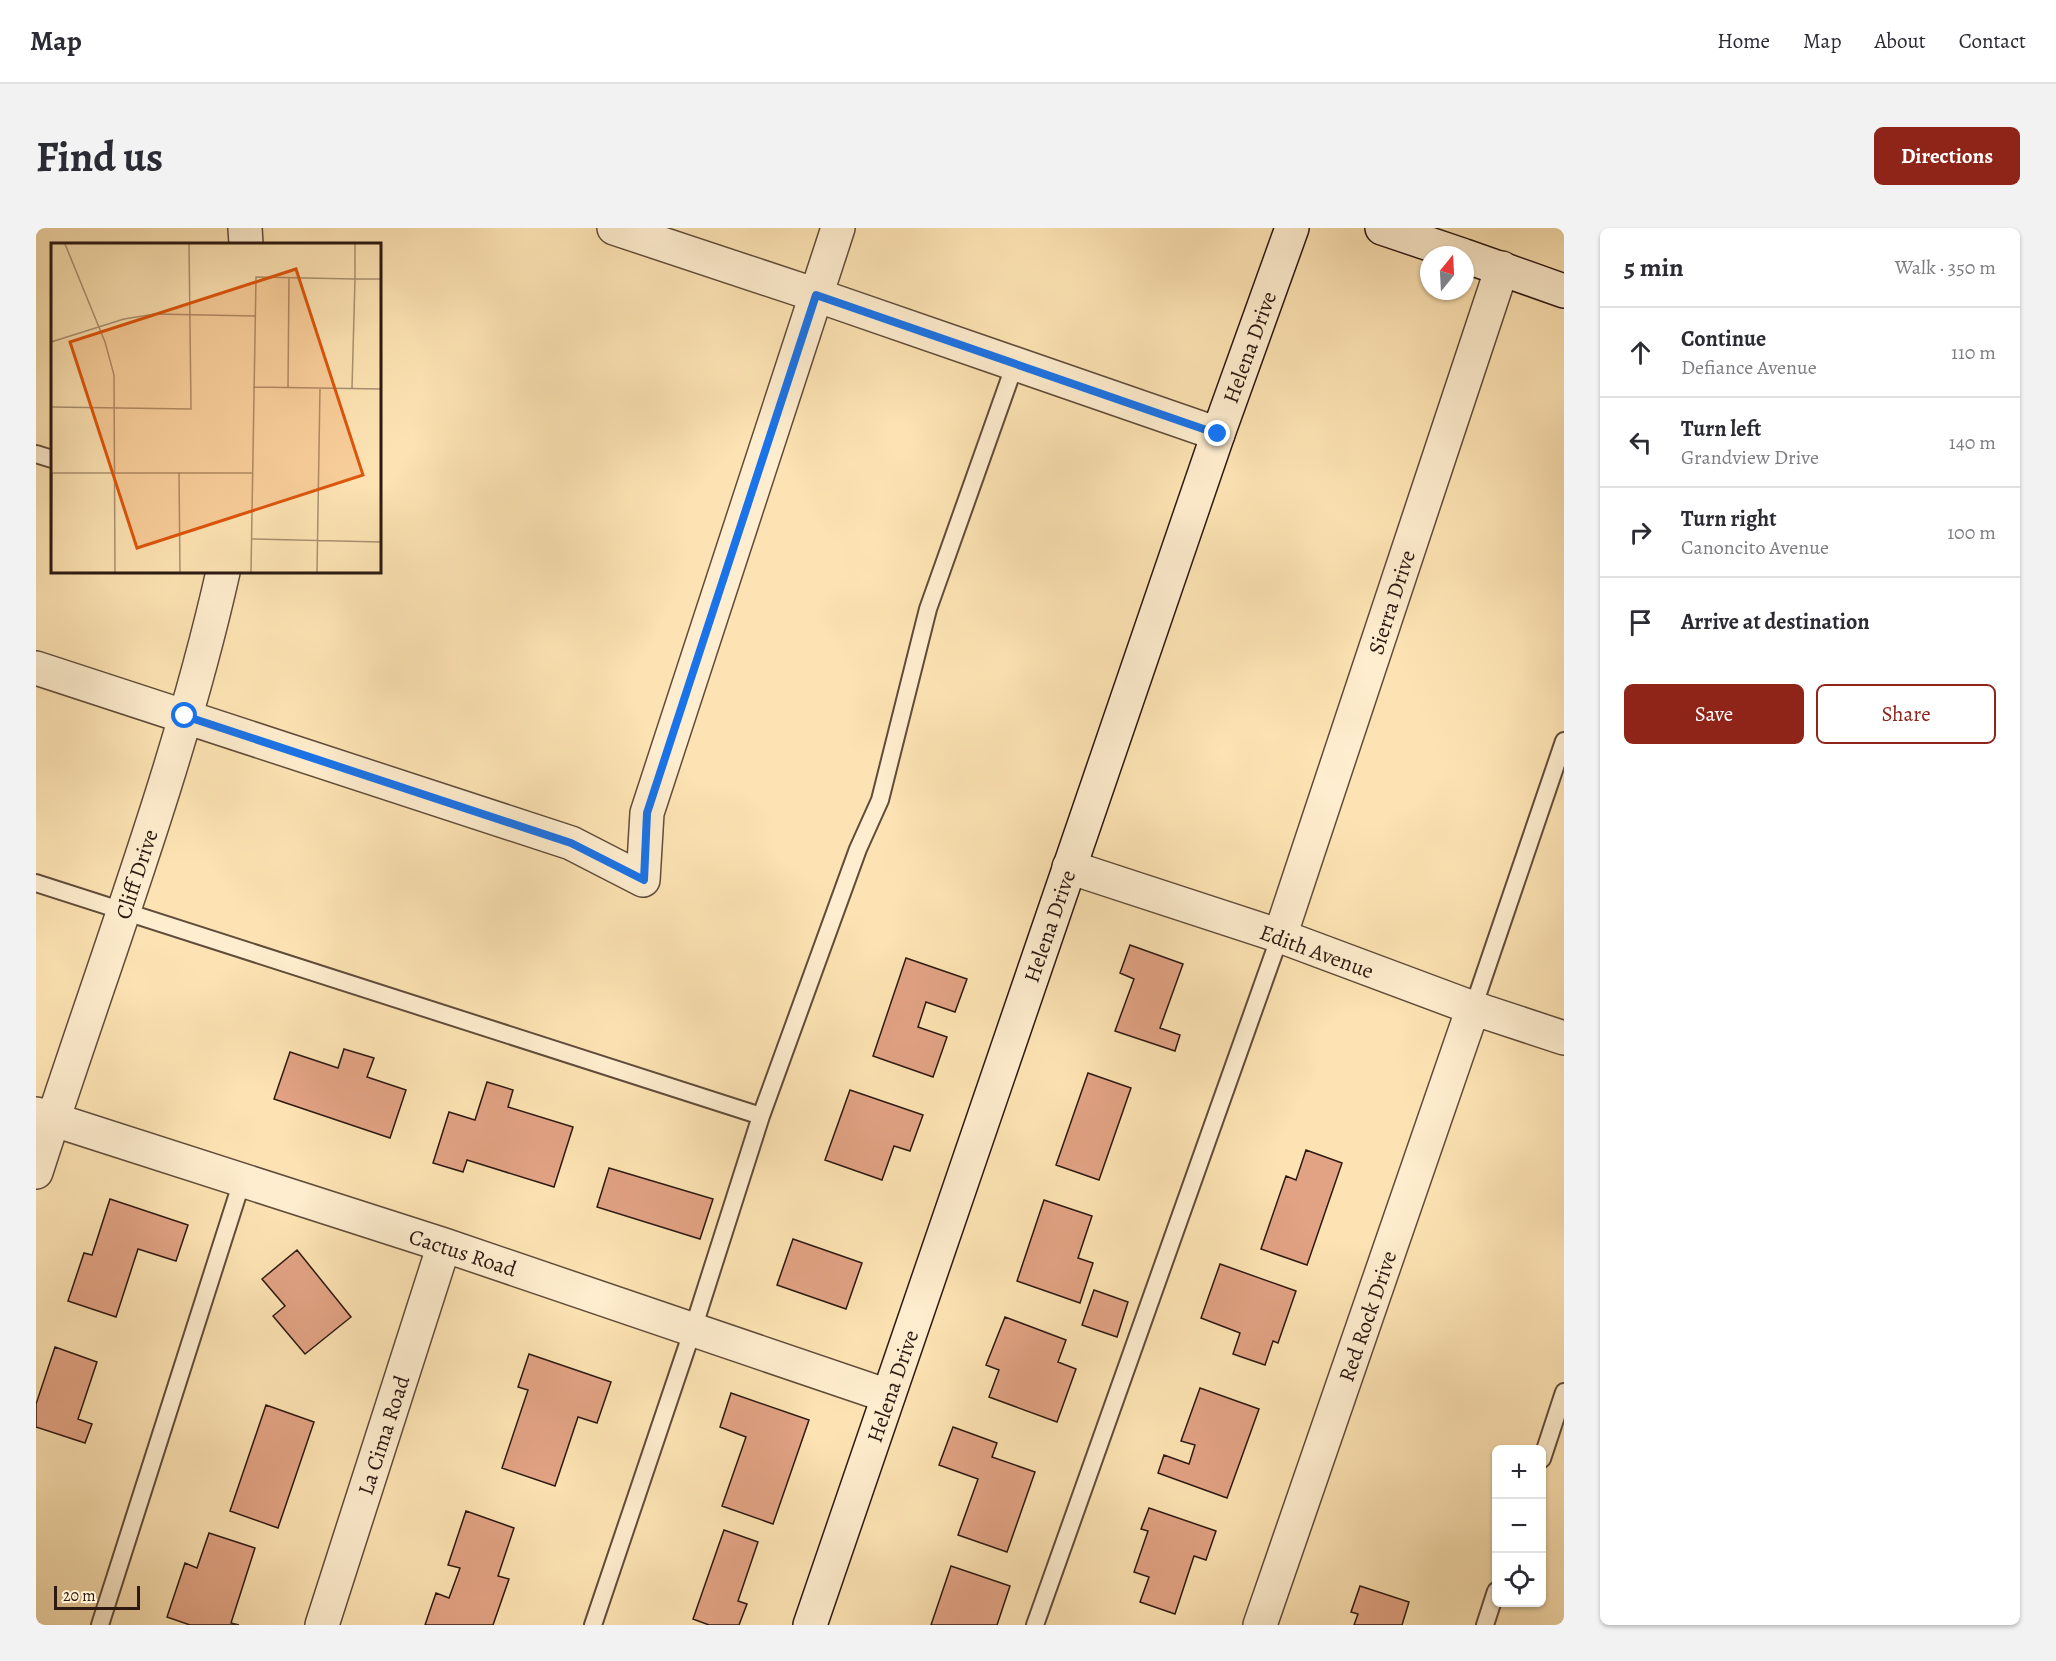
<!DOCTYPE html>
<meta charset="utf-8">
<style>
:root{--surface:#fff;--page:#f2f2f3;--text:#2b2b33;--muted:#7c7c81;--line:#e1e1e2;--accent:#8f2418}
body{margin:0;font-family:Alegreya,serif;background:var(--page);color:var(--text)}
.controls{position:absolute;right:18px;bottom:18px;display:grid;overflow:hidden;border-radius:9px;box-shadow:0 2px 4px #0004}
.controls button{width:54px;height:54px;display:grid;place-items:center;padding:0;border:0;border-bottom:2px solid var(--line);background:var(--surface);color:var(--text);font:30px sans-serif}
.compass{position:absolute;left:1384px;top:18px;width:54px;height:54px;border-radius:50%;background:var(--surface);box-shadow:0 2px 4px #0004;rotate:18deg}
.scale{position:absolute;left:18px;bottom:15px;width:86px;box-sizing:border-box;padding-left:6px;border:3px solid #2c1912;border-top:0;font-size:16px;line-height:21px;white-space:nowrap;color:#2c1912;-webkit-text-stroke:4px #feedce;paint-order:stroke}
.stop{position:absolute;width:18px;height:18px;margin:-14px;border:4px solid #1a73e8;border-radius:50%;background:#fff}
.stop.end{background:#1a73e8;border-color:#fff;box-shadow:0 2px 6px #0008}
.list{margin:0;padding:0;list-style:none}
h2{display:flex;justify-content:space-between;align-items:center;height:78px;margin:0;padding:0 24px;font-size:26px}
h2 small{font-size:20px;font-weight:400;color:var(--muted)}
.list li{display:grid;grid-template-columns:39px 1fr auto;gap:18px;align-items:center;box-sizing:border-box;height:90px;padding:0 24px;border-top:2px solid var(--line)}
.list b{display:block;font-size:22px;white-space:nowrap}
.list p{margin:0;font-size:20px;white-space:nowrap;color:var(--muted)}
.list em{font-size:20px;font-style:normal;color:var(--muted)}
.actions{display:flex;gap:12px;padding:18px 24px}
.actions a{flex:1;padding:14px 0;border:2px solid var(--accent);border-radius:9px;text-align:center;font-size:21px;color:var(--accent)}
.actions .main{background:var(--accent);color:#fff}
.icon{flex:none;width:33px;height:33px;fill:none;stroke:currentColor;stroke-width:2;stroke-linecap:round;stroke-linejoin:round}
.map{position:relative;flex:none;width:1528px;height:1397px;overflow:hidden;border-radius:9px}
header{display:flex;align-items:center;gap:36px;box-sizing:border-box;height:84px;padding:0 30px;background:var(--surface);border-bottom:2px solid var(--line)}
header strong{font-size:28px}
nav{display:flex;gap:33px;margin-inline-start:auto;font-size:21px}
.intro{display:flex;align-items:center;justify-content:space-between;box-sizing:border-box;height:144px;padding:0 36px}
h1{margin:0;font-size:42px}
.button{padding:15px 27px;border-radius:9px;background:var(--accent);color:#fff;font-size:21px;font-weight:700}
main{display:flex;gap:36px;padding:0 36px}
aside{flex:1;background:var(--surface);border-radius:9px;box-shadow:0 2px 4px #0004}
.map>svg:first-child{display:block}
.building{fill:#e2a384;stroke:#2c1912;stroke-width:1.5}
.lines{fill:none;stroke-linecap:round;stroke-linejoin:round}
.lane-casing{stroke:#604c3a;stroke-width:20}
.street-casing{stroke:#604c3a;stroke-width:36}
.secondary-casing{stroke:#2c1912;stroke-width:36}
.lane{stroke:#feedce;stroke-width:16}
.street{stroke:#feedce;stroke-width:33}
.secondary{stroke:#feedce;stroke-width:33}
.route{stroke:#1a73e8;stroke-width:8}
.labels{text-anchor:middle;stroke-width:5;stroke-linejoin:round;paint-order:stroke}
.street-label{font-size:22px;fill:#2c1912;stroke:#feedce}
.inset-road{fill:none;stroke:#a99273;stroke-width:1.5}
.view{fill:#df560c;fill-opacity:0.15;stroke:#df560c;stroke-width:3}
.inset-edge{fill:none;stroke:#2c1912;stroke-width:3}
</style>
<header>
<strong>Map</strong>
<nav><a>Home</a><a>Map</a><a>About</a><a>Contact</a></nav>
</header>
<div class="intro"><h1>Find us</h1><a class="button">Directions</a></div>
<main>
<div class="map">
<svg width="1528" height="1397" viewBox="0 0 1528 1397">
<rect width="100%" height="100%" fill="#fde3b3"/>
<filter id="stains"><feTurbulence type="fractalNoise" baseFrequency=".00333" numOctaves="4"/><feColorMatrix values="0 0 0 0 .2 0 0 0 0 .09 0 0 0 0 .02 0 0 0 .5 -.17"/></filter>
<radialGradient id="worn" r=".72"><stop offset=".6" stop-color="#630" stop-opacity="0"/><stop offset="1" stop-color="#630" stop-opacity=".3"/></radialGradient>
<path class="building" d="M1094 717 1147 736 1124 800 1144 807 1139 823 1079 803 1098 751 1084 745Z
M870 730 931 751 919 784 890 774 882 799 911 809 897 849 837 828Z
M308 821 338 830 331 849 370 862 354 910 238 871 254 824 302 840Z
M1052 845 1095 860 1063 952 1020 937Z
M451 854 477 862 472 879 537 899 518 959 431 932 427 944 397 935 413 884 439 892Z
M814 862 887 887 874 923 858 918 846 952 789 932Z
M1270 922 1306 935 1271 1037 1225 1021 1250 948 1260 952Z
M573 940 677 971 664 1011 561 979Z
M74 971 152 997 140 1033 102 1021 80 1089 32 1073 48 1025 56 1027Z
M1008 972 1056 988 1042 1030 1057 1035 1044 1075 981 1053Z
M757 1011 826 1035 810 1081 741 1057Z
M261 1022 315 1089 269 1126 237 1088 249 1078 226 1051Z
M1184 1036 1260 1063 1242 1115 1237 1113 1229 1137 1197 1126 1204 1105 1165 1090Z
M1058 1062 1092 1074 1081 1109 1046 1097Z
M969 1089 1030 1112 1022 1134 1040 1141 1021 1194 953 1169 963 1142 950 1137Z
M19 1119 61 1134 42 1191 56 1196 49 1215 0 1199V1176Z
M493 1126 575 1154 561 1195 542 1189 519 1258 466 1240 492 1162 482 1159Z
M1164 1160 1223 1181 1191 1270 1122 1245 1128 1227 1153 1236 1159 1217 1145 1213Z
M695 1165 773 1192 737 1296 686 1278 710 1209 684 1199Z
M230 1177 278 1194 242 1300 194 1283Z
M917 1199 961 1215 956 1229 999 1244 971 1324 922 1307 942 1251 903 1237Z
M1113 1280 1180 1303 1170 1332 1158 1328 1139 1386 1104 1374 1113 1349 1098 1344 1112 1303 1105 1301Z
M430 1283 478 1300 462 1348 473 1351 457 1397H389L400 1365 413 1370 424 1340 412 1337Z
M688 1302 722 1314 702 1373 711 1376 703 1397H673L657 1391Z
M173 1305 219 1320 195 1395 203 1397H154L131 1389 149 1335 161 1340Z
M915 1338 974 1358 961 1397H895Z
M1324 1358 1373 1374 1366 1397H1318L1322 1386 1315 1384Z"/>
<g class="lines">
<defs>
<path id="lane" d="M0 226 16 231
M0 655 725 888
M1437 780 1528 513
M1506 1231 1528 1164
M64 1397 206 953
M557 1397 657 1101 725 888 822 621 844 572 892 381 979 136
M999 1397 1244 708
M1449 1397 1460 1363"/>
<path id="street" d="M209 0 210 16
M578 0 780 67 1182 206
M0 440 535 615 607 652 611 585 802 0
M1033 639 1244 708 1437 780 1528 810
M1244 708 1466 40
M0 886 408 1017 852 1168
M0 944C64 744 141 548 187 344
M286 1397 408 1017
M1224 1397 1437 780"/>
<path id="secondary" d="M1346 0 1426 27
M1429 28 1528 63
M774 1397 1182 206 1256 0"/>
</defs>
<use href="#lane" class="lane-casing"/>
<use href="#street" class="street-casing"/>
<use href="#secondary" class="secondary-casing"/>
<use href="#lane" class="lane"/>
<use href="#street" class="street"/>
<use href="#secondary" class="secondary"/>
</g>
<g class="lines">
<path class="route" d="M149 488 535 615 608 652 611 585 780 67 1182 206"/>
</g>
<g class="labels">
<g class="street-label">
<text transform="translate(1213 119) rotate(-70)" y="8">Helena Drive</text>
<text transform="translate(1355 374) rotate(-72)" y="8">Sierra Drive</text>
<text transform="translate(100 646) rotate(-72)" y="8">Cliff Drive</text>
<text transform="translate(1013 698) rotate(-71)" y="8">Helena Drive</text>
<text transform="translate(1281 723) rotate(20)" y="8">Edith Avenue</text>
<text transform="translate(427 1024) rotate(18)" y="8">Cactus Road</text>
<text transform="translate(1331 1088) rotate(-71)" y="8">Red Rock Drive</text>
<text transform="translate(856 1158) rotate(-71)" y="8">Helena Drive</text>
<text transform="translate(347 1207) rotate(-72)" y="8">La Cima Road</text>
</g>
</g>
<g transform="translate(15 15)">
<rect width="330" height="330" fill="#fde3b3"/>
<path class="inset-road" d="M14 1 54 99 63 132 64 329M0 99 73 76 104 71 204 73M202 144 330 146M237 144 238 35M301 145 304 36H330M0 164 140 166 138 1M128 229 129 329M0 230H201M200 296 330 299M0 329 1 230M200 329 205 34 304 36V1M266 329 269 145"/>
<path class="view" d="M245 26 312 232 86 305 19 99Z"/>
<rect width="330" height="330" class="inset-edge"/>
</g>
<rect width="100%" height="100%" filter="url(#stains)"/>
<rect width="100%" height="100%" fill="url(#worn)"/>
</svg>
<div class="controls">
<button>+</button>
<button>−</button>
<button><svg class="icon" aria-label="locate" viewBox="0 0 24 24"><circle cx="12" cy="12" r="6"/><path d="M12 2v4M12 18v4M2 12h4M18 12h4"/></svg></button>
</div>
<svg class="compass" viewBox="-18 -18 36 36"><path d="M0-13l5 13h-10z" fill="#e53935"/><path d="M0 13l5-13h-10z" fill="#7c7c81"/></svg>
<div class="scale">20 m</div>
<div class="stop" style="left:149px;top:488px"></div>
<div class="stop end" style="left:1182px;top:206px"></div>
</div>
<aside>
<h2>5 min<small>Walk · 350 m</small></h2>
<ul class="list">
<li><svg class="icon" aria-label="ahead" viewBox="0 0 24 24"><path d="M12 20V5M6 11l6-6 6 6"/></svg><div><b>Continue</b><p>Defiance Avenue</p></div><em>110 m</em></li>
<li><svg class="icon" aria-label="left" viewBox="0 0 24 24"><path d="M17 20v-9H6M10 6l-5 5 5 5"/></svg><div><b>Turn left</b><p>Grandview Drive</p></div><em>140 m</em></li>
<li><svg class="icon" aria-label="right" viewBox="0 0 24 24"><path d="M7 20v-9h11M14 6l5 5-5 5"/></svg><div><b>Turn right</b><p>Canoncito Avenue</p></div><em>100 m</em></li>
<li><svg class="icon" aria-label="arrive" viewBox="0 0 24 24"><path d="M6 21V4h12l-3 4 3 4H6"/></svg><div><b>Arrive at destination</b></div></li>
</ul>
<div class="actions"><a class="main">Save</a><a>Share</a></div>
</aside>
</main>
